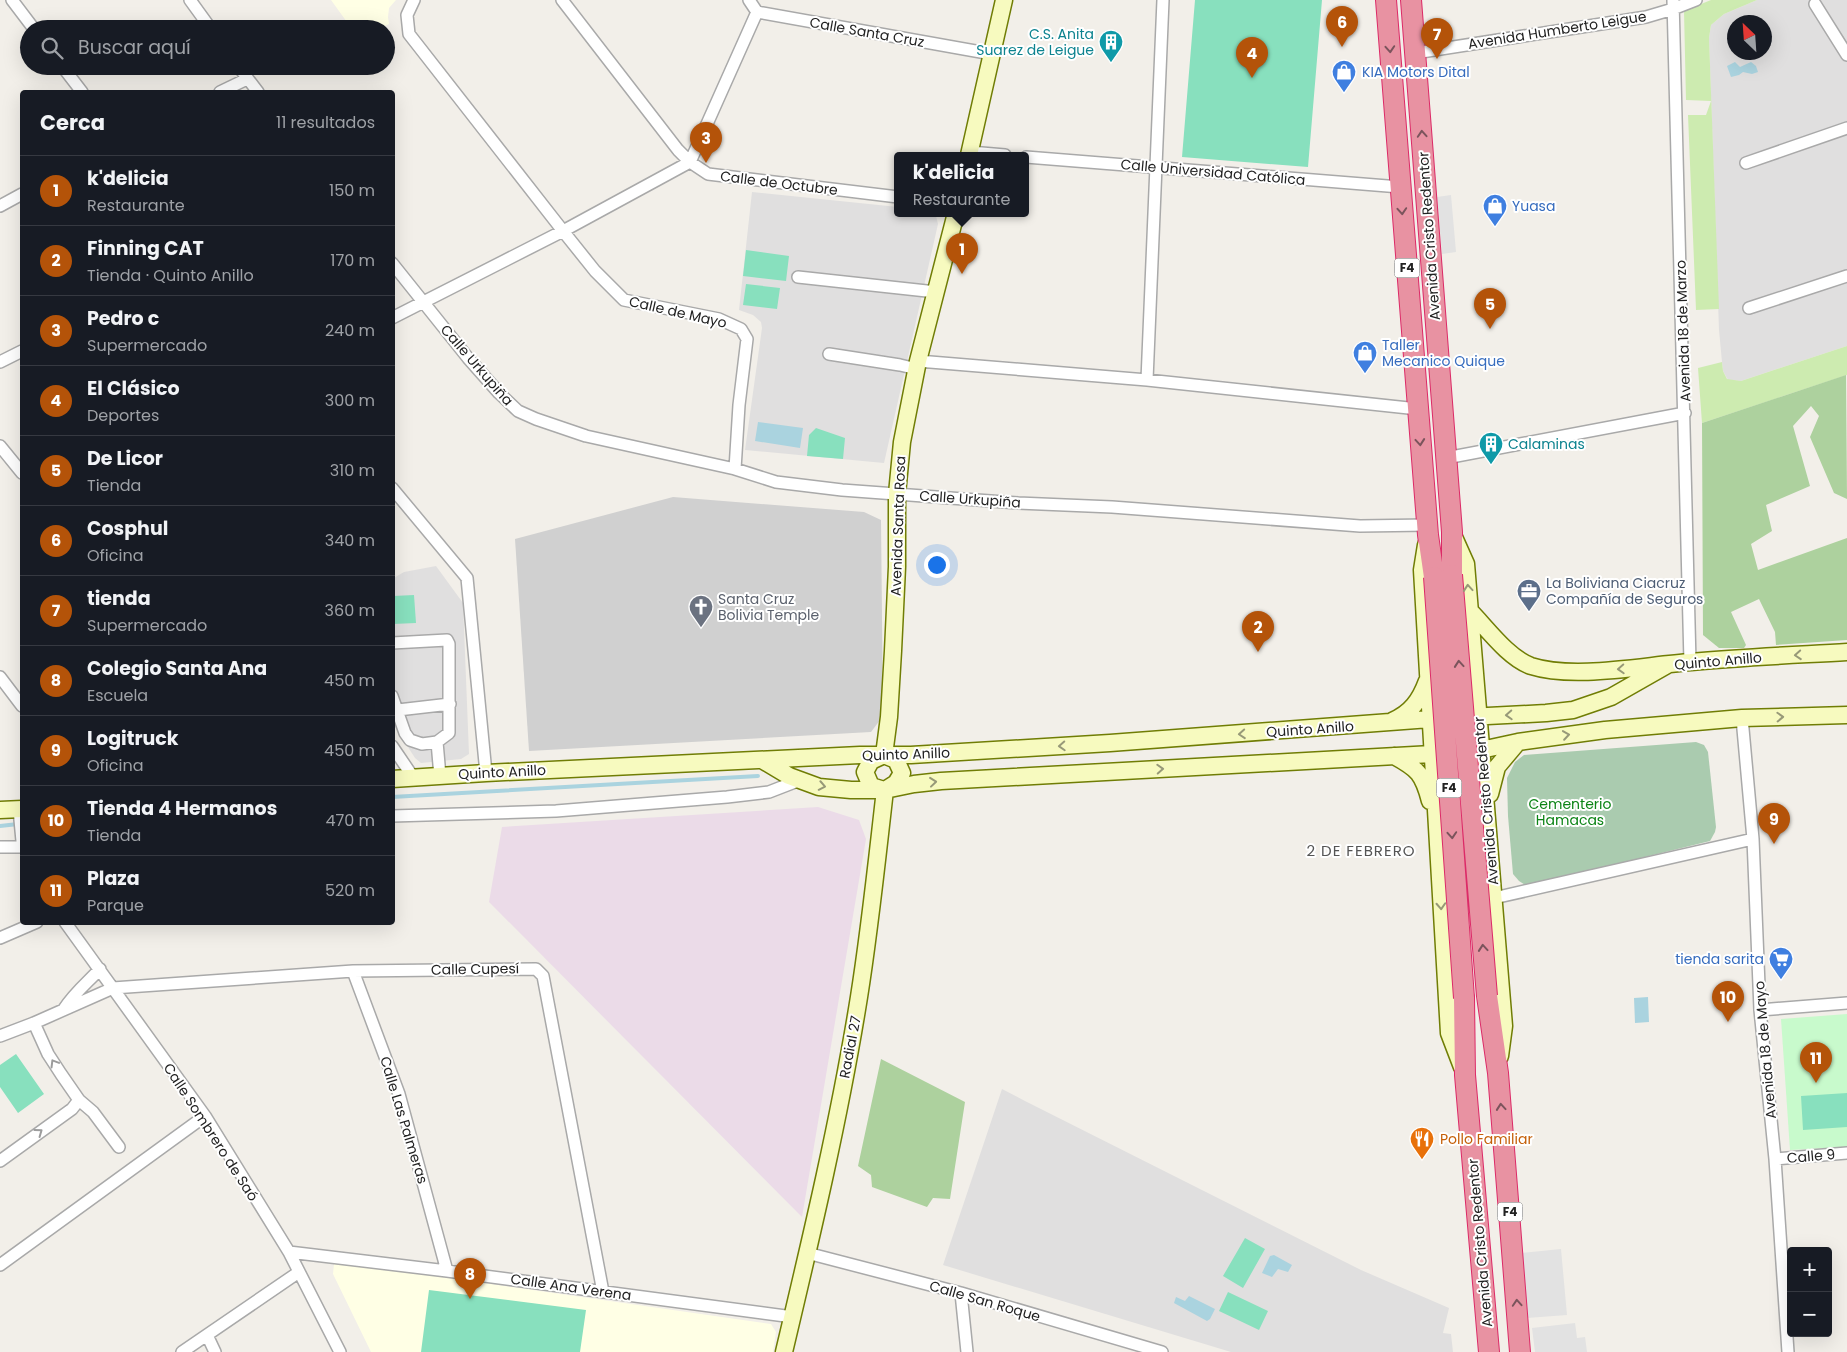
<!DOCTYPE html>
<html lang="es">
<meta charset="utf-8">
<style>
:root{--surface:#171b24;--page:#20242c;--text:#f1f3f6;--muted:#9ea1a6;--line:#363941;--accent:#b45309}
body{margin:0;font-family:Poppins,sans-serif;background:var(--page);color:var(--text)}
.controls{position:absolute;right:15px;bottom:15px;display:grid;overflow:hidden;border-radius:5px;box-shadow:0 5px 20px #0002}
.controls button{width:45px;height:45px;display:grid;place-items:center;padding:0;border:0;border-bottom:1px solid var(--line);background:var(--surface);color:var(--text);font:25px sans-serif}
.compass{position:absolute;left:1727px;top:15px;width:45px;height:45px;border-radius:50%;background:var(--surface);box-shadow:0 5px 20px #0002;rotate:335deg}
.you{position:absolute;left:936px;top:564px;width:18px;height:18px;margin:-12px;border:4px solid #fff;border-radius:50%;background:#1a73e8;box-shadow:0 0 0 8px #1a73e833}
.badge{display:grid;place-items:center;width:32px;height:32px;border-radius:50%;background:var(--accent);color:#fff;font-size:16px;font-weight:700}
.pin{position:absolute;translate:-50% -41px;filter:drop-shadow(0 1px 2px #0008)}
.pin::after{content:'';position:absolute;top:26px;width:18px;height:15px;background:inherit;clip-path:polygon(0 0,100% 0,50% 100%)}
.popup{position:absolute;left:894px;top:152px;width:135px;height:65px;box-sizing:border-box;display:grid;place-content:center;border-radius:5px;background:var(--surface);filter:drop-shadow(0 1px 4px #0005);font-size:16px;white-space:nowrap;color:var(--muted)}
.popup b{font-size:19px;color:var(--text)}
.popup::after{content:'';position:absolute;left:50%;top:100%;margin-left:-10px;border:10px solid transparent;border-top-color:var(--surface)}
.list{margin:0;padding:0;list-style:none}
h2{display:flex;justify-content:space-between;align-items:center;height:65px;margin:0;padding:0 20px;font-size:21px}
h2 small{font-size:16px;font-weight:400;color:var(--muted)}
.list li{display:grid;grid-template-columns:32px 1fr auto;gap:15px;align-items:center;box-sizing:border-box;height:70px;padding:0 20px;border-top:1px solid var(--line)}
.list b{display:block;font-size:19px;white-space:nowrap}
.list p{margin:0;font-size:16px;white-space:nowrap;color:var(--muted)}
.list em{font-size:16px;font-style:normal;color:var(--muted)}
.icon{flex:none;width:28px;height:28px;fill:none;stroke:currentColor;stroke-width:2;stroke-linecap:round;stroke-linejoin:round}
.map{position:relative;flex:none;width:1847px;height:1352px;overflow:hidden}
.search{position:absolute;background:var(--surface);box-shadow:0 5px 20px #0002;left:20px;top:20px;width:375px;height:55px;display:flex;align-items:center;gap:12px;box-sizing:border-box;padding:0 18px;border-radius:28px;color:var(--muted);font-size:19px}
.panel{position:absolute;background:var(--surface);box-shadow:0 5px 20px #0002;left:20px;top:90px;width:375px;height:835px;border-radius:5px}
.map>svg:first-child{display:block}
.residential{fill:#e0dfdf;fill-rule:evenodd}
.industrial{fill:#ebdbe8}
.education{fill:#ffffe5}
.religious{fill:#d0d0d0}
.grass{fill:#cdebb0}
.forest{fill:#add19e}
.cemetery{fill:#aacbaf}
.park{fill:#c8facc}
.pitch{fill:#88e0be}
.parking{fill:#e2e2e2}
.water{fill:#aad3df}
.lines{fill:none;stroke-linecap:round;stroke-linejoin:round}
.stream{stroke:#aad3df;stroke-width:4}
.street-casing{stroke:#a9a9a9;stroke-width:14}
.secondary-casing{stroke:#707d05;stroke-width:19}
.highway-casing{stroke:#dc2a67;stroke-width:22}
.street{stroke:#fff;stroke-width:11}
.secondary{stroke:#f7fabf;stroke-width:16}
.highway{stroke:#e892a2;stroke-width:20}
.highway-bridge-casing{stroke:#dc2a67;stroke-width:22;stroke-linecap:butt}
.highway-bridge{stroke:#e892a2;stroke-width:20}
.oneway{stroke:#7b545c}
.oneway2{stroke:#979978}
.oneway3{stroke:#9c9c9c}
.labels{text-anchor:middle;stroke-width:4;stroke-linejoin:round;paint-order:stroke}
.shield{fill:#fff;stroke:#646464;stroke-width:1}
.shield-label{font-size:12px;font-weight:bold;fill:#222}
.street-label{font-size:14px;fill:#222;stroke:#fff}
.culture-label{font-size:14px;fill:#0d838f;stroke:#fff;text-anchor:end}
.shop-label{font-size:14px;fill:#366cbe;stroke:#fff;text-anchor:start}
.service-label{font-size:14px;fill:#4e5e75;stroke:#fff;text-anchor:start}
.worship-label{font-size:14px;fill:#5b616d;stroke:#fff;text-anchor:start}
.park-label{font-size:14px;fill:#0c8416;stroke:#fff}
.food-label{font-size:14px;fill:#c56008;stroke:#fff;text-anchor:start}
.neighbourhood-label{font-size:15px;letter-spacing:1px;fill:#555;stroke:#fff}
</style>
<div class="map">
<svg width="1847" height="1352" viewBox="0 0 1847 1352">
<rect width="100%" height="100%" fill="#f2efe9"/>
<path class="residential" d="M1757 0H1847V346L1741 381 1728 380 1723 371 1722 362 1719 330 1709 38 1711 25 1724 14ZM1734 22H1764V52H1734Z
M752 192 898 207V213H934L936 216 938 224 884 463 745 450 762 328 761 322 753 315 739 310Z
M436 566 463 603 469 754 461 759 421 763 415 758 393 724 392 579 404 572Z
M1002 1089 1025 1101 1361 1270 1449 1308 1443 1333 1451 1334 1453 1352H1231L943 1265Z"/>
<path class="industrial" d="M818 807 859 820 866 839 802 1217 489 902 502 827Z"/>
<path class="education" d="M331 0H396L389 8 388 17 389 24 379 29H352Z
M343 1263 771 1324 776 1332 773 1352H371L333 1274 334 1264Z"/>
<path class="religious" d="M673 497 864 512 881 520 883 716 871 732 529 751 515 539Z"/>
<path class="grass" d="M1711 0H1757L1724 14 1711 25 1709 38 1719 309 1696 310 1688 115H1706L1711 101 1686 100 1684 11Z
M1847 346V375L1702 423 1698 368 1722 362 1723 371 1727 379 1741 381Z"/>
<path class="forest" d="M1846 375 1847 499 1834 493 1810 437 1819 416 1811 406 1793 426 1810 486 1766 505 1772 531 1751 544 1758 570 1847 538V640L1776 645 1775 632 1759 599 1731 612 1746 645 1744 648H1719L1703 635 1702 423Z
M881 1059 965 1102 950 1199 933 1198 927 1207 872 1187 871 1175 858 1166Z"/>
<path class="cemetery" d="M1696 742 1704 745 1708 752 1716 827 1715 832 1710 841 1527 886 1519 881 1513 874 1508 816 1507 778 1515 762 1524 755Z"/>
<path class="park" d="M1847 1014V1147L1790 1150 1781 1019Z"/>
<path class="pitch" d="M1195 0H1322L1308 167 1182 157Z
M746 250 789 256 786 281 743 276Z
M746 284 780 288 777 309 743 305Z
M816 428 845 438 843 459 807 456 809 435Z
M414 595 416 623 393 624V596Z
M16 1054 44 1094 18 1113 0 1087V1065Z
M1847 1093V1127L1803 1130 1801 1096Z
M1245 1238 1265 1249 1243 1288 1223 1276Z
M429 1290 586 1310 580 1352H421Z
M1228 1292 1268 1311 1259 1330 1219 1311Z"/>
<path class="parking" d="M1451 195 1456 252 1442 254 1437 197Z
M1561 1249 1567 1315 1527 1318 1521 1253Z
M1575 1323 1577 1338 1585 1337 1587 1352H1535L1532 1328Z"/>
<path class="water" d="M1735 62 1740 67 1751 62 1756 66 1758 72 1752 74 1743 72 1739 75 1731 77 1727 66Z
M758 422 803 428 800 448 755 441Z
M1648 997 1649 1022 1635 1023 1634 998Z
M1274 1255 1292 1265 1288 1272 1278 1269 1272 1277 1262 1273 1270 1256Z
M1189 1296 1215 1309 1210 1319 1207 1321 1174 1303 1176 1297 1185 1301Z"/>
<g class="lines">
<path class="stream" d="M392 797 758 776
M0 826 18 824"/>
<defs>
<path id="street" d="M12 0 34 29
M190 0 211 29
M414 0 407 15 409 34 563 231 595 271 624 300 719 319 741 329 747 339 739 405 735 469
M562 0 678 150 690 162 708 174 898 197
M749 0 757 12 992 54
M1673 0 1690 662
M1815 4 1847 55
M1415 53 1646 17 1673 9 1696 0
M62 66 82 92
M238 66 258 92
M220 92 247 79
M970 152 1005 155
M1026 157 1400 187
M1746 163 1847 128
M0 206 22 194
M392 263 468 358 499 393 518 411 536 419 586 436 735 469 776 482 842 490 1018 503 1112 507 1360 526 1427 525
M798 277 936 292
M1749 308 1847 276
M392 318 563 231 690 162 757 12
M829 354 900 365 917 369
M918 361 1147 380 1418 409
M0 362 22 351
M1147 380 1163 0
M0 446 22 473
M1446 458 1685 413
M392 488 467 578 486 773
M392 643 447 640 449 644V733L437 742 422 744 410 740 405 733 392 696
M0 677 22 706
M398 710 450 704
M1742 718 1753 839 1760 1010 1775 1159 1788 1352
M437 742 440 776
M392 746 413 777
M19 809 22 841
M392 816 556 811 727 797 769 792 800 780
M0 847H22
M1494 898 1753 839
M65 922 205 1116 289 1252 340 1352
M0 938 37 922
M353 971 399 1094 447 1271
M64 1009C74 993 88 982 100 969
M1760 1010 1847 1003
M34 1023 48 1054 61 1074 79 1100 93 1112 119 1147
M0 1036 34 1023 113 988 353 971 536 969 543 976 603 1292
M1775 1159 1847 1153
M0 1161 72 1109 79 1100
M289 1252 447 1271 793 1317
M807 1253 961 1293 1162 1352
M0 1265 205 1116
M961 1293 967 1352
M207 1335 215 1352
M182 1352 299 1272"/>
<path id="secondary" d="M969 155 1004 0
M1453 535 1466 564 1504 1026 1500 1056
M1426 545 1422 570 1449 1033 1462 1067
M1469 610C1486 627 1508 658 1531 666 1575 680 1645 665 1691 662 1743 657 1795 655 1847 652
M1392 721C1411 713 1420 700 1427 681
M884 755 889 717 893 651 897 567V494L902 442 918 361 956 213
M1394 756C1418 769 1423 774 1430 801
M762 760 789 776 819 787 851 790H885L914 784 941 781 1432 754 1481 750 1518 742 1605 730 1742 718 1847 715
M392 779 486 773 860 755H911L1110 743 1430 719 1546 713 1573 710 1611 697 1669 664
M884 790 871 786 865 772 871 761 884 755
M1490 794 1497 767 1518 742
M0 810 22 809
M784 1352C812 1234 840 1116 859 997 870 928 877 859 885 790L896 783 902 773 896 760 884 755"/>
<path id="highway" d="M1386 0 1428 535 1434 577
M1411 0 1452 532V575
M1487 996 1498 1073 1520 1352
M1464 998 1465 1075 1489 1352"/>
</defs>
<use href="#street" class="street-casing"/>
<use href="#secondary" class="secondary-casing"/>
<use href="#highway" class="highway-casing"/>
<use href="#street" class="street"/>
<use href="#secondary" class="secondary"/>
<use href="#highway" class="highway"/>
<defs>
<path id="highway-bridge" d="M1452 575 1487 996
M1434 577 1464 998"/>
</defs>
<use href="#highway-bridge" class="highway-bridge-casing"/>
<use href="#highway-bridge" class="highway-bridge"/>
</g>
<defs><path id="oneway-chevron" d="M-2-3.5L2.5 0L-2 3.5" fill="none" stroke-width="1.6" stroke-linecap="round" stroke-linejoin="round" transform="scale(1.25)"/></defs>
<g class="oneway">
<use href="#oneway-chevron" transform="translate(1390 49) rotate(86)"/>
<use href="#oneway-chevron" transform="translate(1422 134) rotate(-94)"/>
<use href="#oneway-chevron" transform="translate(1402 211) rotate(86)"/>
<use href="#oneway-chevron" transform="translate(1420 442) rotate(85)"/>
<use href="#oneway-chevron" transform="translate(1459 664) rotate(-95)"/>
<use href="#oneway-chevron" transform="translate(1452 835) rotate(86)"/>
<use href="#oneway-chevron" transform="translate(1483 948) rotate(-95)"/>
<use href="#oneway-chevron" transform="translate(1501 1107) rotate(-95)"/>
<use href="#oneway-chevron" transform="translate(1517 1303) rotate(-94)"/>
</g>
<g class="oneway2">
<use href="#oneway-chevron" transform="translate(1468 588) rotate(-95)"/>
<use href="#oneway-chevron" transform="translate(1798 655) rotate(176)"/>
<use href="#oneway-chevron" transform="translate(1621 669) rotate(177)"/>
<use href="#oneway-chevron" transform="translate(1509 715) rotate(177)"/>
<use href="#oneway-chevron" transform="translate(1780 717) rotate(-2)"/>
<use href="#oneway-chevron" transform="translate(1242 734) rotate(176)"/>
<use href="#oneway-chevron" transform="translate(1566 735) rotate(-8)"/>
<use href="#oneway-chevron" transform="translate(1062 746) rotate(177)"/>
<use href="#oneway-chevron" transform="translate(1160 769) rotate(-3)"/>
<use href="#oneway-chevron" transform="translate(933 782) rotate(-6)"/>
<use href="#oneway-chevron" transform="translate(822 786) rotate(11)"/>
<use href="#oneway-chevron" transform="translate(1441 906) rotate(87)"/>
</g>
<g class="oneway3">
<use href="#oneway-chevron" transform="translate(54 1063) rotate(-121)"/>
<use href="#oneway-chevron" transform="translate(39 1132) rotate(-36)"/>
</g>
<defs>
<symbol id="building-pin" viewBox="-11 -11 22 30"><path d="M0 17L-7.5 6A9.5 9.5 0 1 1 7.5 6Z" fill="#0f9aa8" stroke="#fff"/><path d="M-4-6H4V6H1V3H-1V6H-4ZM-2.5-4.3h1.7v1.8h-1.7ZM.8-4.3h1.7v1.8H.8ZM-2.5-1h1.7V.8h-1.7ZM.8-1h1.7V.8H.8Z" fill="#fff"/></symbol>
<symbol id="shop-pin" viewBox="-11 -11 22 30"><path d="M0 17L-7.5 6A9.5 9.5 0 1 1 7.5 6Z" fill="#3f7fe0" stroke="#fff"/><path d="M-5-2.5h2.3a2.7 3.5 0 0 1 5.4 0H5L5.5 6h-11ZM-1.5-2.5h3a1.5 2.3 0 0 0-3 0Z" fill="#fff"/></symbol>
<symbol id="office-pin" viewBox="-11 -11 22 30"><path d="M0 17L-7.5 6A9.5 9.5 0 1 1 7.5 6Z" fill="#5c6f8a" stroke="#fff"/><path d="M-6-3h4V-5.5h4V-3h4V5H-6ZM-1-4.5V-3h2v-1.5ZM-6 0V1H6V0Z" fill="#fff"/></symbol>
<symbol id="church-pin" viewBox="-11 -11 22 30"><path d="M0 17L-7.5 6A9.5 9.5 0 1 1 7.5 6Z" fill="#6b7280" stroke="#fff"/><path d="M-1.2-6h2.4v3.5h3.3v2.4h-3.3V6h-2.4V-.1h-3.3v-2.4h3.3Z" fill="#fff"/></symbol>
<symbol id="supermarket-pin" viewBox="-11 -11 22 30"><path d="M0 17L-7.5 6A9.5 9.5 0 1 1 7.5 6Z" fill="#3f7fe0" stroke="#fff"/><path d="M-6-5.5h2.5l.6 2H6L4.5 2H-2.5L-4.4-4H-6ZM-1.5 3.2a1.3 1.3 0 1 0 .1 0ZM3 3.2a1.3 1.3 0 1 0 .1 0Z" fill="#fff"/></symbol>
<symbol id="restaurant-pin" viewBox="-11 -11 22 30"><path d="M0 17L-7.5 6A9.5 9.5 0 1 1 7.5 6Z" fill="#e8710a" stroke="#fff"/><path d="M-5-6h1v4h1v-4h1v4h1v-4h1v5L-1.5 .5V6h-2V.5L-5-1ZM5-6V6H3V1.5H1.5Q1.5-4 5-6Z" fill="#fff"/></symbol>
</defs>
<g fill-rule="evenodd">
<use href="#building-pin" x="1097" y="28" width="28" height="38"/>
<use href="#shop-pin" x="1330" y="58" width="28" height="38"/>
<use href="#shop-pin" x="1481" y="192" width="28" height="38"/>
<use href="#shop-pin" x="1351" y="339" width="28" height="38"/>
<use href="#building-pin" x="1477" y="430" width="28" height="38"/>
<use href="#office-pin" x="1515" y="577" width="28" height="38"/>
<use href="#church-pin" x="687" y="593" width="28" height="38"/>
<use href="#supermarket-pin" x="1767" y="945" width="28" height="38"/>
<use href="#restaurant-pin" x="1408" y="1125" width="28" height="38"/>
</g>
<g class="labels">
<g class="shield">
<rect x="1394.5" y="258.5" width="25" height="19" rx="4"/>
<rect x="1436.5" y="778.5" width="25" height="19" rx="4"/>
<rect x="1497.5" y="1202.5" width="25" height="19" rx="4"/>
</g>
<g class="shield-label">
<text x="1407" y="272">F4</text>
<text x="1449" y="792">F4</text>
<text x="1510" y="1216">F4</text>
</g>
<g class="street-label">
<text transform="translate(1557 30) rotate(-9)" y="5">Avenida Humberto Leigue</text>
<text transform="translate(867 32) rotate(10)" y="5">Calle Santa Cruz</text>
<text transform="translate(1213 172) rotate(5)" y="5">Calle Universidad Católica</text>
<text transform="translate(779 183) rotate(7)" y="5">Calle de Octubre</text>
<text transform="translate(1429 236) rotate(-94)" y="5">Avenida Cristo Redentor</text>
<text transform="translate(678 312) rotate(13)" y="5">Calle de Mayo</text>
<text transform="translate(1683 331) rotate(-92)" y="5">Avenida 18 de Marzo</text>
<text transform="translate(477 365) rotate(49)" y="5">Calle Urkupiña</text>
<text transform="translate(970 499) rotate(4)" y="5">Calle Urkupiña</text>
<text transform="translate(898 526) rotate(-88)" y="5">Avenida Santa Rosa</text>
<text transform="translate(1718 661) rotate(-5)" y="5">Quinto Anillo</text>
<text transform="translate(1310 729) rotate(-4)" y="5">Quinto Anillo</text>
<text transform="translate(906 754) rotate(-2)" y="5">Quinto Anillo</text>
<text transform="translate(502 772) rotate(-3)" y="5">Quinto Anillo</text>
<text transform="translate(1486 801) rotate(-95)" y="5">Avenida Cristo Redentor</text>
<text transform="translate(475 969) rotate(-1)" y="5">Calle Cupesí</text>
<text transform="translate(850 1047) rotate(-79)" y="5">Radial 27</text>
<text transform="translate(1765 1050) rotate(-95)" y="5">Avenida 18 de Mayo</text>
<text transform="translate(404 1120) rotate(73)" y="5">Calle Las Palmeras</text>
<text transform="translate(211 1132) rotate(57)" y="5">Calle Sombrero de Saó</text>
<text transform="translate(1811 1156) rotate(-5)" y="5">Calle 9</text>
<text transform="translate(1480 1243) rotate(-95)" y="5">Avenida Cristo Redentor</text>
<text transform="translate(571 1287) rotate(8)" y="5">Calle Ana Verena</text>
<text transform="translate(985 1301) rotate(16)" y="5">Calle San Roque</text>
</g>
<g class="culture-label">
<text x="1094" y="39">C.S. Anita<tspan x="1094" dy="16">Suarez de Leigue</tspan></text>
<text x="1508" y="449" text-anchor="start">Calaminas</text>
</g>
<g class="shop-label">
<text x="1362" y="77">KIA Motors Dital</text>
<text x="1512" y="211">Yuasa</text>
<text x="1382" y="350">Taller<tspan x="1382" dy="16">Mecanico Quique</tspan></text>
<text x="1764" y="964" text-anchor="end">tienda sarita</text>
</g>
<g class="service-label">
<text x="1546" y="588">La Boliviana Ciacruz<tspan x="1546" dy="16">Compañía de Seguros</tspan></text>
</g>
<g class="worship-label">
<text x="718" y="604">Santa Cruz<tspan x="718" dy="16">Bolivia Temple</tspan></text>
</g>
<g class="park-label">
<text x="1570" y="809">Cementerio<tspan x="1570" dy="16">Hamacas</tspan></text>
</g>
<g class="food-label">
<text x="1440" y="1144">Pollo Familiar</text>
</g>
<g class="neighbourhood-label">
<text x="1361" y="856">2 DE FEBRERO</text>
</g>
</g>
</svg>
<div class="controls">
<button>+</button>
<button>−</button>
</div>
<svg class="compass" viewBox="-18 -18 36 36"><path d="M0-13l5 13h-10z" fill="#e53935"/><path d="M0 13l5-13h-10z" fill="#9ea1a6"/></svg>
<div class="you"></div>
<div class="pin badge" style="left:962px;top:274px">1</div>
<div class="popup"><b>k'delicia</b>Restaurante</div>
<div class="pin badge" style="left:1258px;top:652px">2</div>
<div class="pin badge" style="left:706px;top:163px">3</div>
<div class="pin badge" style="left:1252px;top:78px">4</div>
<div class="pin badge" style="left:1490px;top:329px">5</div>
<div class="pin badge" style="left:1342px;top:47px">6</div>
<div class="pin badge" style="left:1437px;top:59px">7</div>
<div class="pin badge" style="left:470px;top:1299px">8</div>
<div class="pin badge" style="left:1774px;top:844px">9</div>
<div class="pin badge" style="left:1728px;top:1022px">10</div>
<div class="pin badge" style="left:1816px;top:1083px">11</div>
<div class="search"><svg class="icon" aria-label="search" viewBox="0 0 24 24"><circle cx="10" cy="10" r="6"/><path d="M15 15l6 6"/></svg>Buscar aquí</div>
<section class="panel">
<h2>Cerca<small>11 resultados</small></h2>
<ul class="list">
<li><span class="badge">1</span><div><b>k'delicia</b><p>Restaurante</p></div><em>150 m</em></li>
<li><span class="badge">2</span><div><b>Finning CAT</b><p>Tienda · Quinto Anillo</p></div><em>170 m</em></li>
<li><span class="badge">3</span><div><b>Pedro c</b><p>Supermercado</p></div><em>240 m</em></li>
<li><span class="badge">4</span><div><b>El Clásico</b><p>Deportes</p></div><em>300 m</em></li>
<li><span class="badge">5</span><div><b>De Licor</b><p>Tienda</p></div><em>310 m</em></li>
<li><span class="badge">6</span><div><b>Cosphul</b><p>Oficina</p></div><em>340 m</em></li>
<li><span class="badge">7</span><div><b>tienda</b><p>Supermercado</p></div><em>360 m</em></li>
<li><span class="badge">8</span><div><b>Colegio Santa Ana</b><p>Escuela</p></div><em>450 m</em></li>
<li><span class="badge">9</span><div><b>Logitruck</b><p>Oficina</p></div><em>450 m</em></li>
<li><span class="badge">10</span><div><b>Tienda 4 Hermanos</b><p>Tienda</p></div><em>470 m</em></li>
<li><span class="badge">11</span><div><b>Plaza</b><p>Parque</p></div><em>520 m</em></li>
</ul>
</section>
</div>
